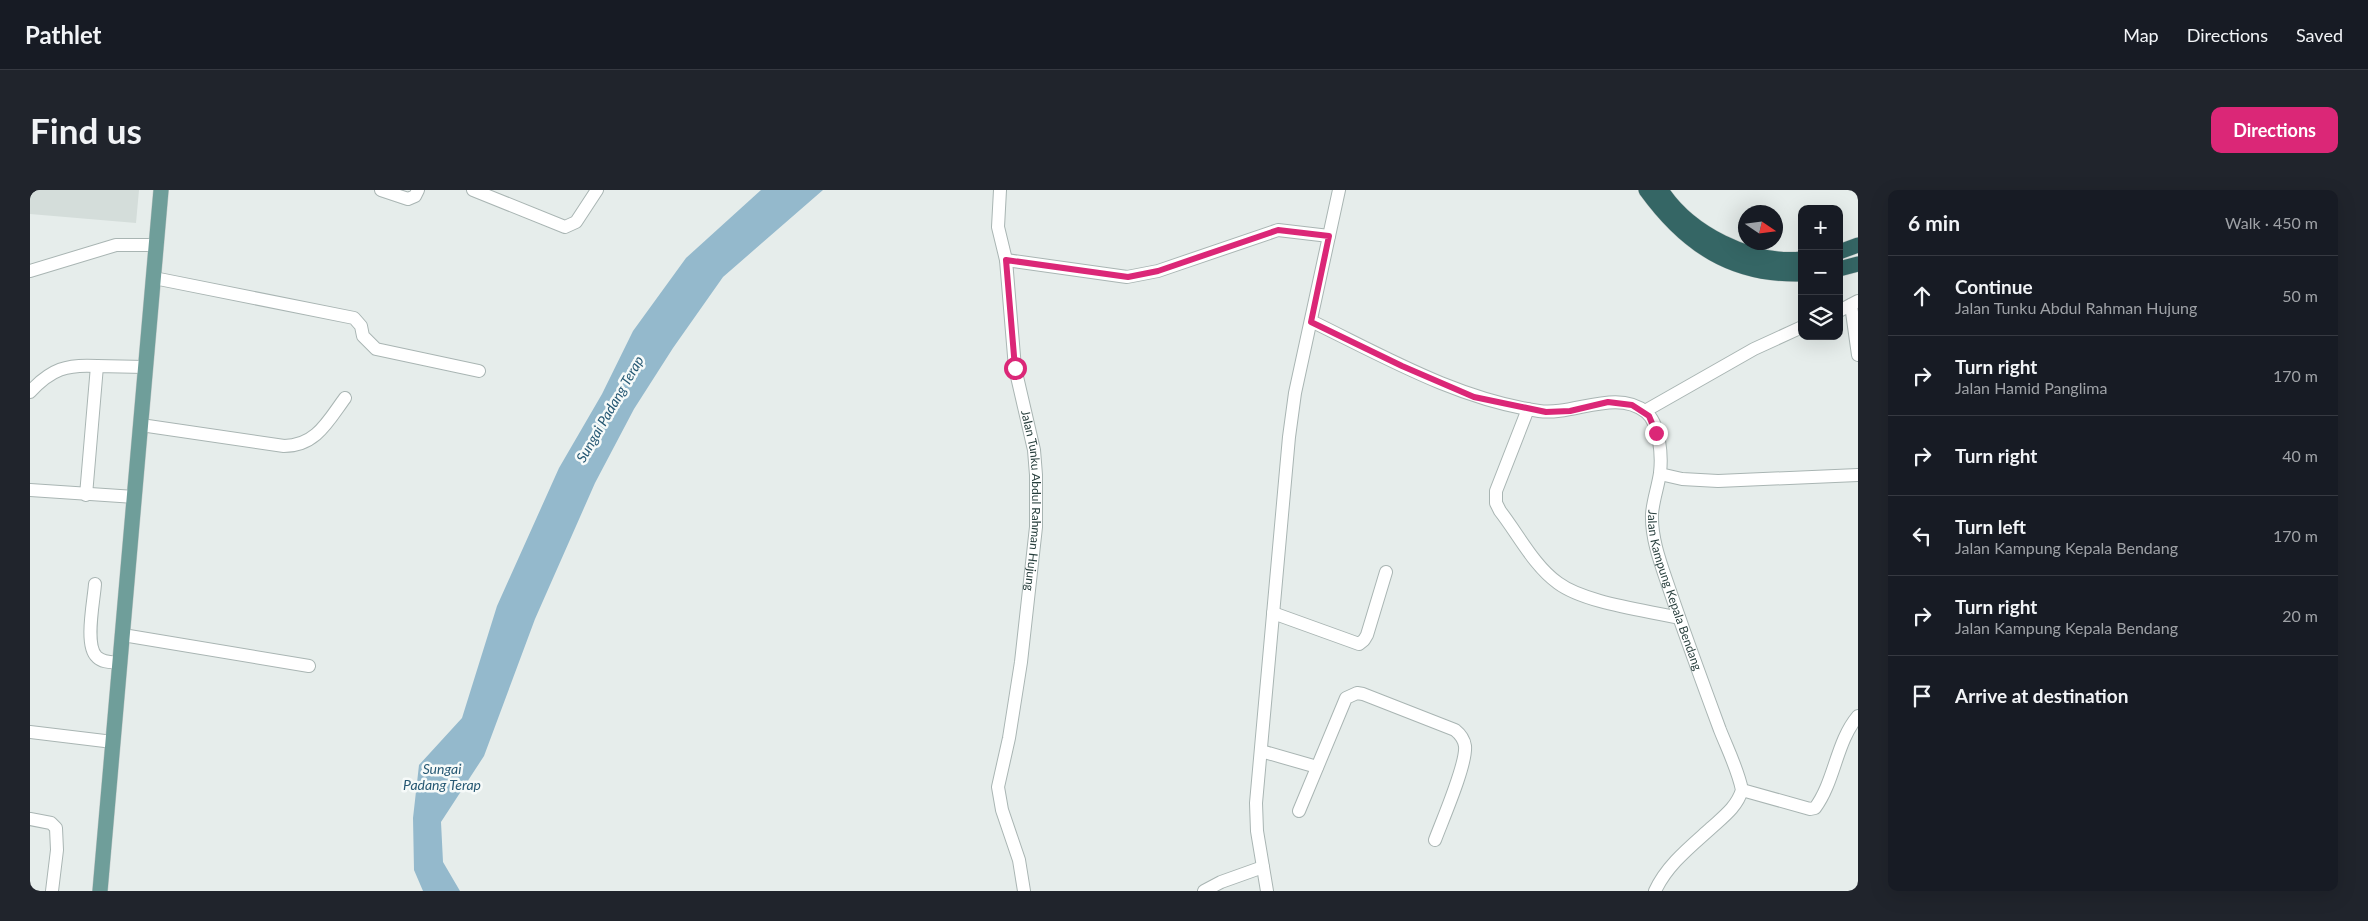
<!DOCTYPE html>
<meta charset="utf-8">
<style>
:root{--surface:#171b24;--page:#20242c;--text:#f1f3f6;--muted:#9ea1a6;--line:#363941;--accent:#db2777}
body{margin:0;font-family:Lato,sans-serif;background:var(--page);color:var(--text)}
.controls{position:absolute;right:15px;top:15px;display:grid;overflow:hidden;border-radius:10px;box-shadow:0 5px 20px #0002}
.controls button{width:45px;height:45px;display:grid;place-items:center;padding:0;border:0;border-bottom:1px solid var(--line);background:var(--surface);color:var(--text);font:25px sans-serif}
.compass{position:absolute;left:1708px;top:15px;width:45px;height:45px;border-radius:50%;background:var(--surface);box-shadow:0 5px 20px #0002;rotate:103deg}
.stop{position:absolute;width:15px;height:15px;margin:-11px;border:4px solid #db2777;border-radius:50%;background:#fff}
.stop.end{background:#db2777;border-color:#fff;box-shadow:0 1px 5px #0008}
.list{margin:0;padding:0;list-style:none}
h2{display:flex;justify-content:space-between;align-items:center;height:65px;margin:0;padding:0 20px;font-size:21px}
h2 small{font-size:16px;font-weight:400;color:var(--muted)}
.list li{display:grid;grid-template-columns:32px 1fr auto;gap:15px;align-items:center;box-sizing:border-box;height:80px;padding:0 20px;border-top:1px solid var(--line)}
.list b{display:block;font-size:19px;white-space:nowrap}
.list p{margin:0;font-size:16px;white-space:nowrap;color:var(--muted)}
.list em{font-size:16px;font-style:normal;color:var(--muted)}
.icon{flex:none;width:28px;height:28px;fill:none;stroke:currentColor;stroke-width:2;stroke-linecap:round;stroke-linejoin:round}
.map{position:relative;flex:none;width:1828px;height:701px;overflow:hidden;border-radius:10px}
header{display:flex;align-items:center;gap:30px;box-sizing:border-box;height:70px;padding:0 25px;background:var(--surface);border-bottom:1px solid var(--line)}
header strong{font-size:24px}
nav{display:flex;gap:28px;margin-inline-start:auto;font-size:18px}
.intro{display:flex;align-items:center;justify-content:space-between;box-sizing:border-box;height:120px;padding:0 30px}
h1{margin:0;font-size:35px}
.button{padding:12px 22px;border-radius:10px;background:var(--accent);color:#fff;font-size:18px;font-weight:700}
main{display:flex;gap:30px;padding:0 30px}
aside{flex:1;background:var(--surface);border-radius:10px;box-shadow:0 5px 20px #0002}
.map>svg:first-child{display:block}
.built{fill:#d4ddda}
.water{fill:#94b9cc}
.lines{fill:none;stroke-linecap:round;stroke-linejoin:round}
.minor-casing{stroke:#a9b5b3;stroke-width:14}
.major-casing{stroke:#c2c9c8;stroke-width:16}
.highway-casing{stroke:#c2c9c8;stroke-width:16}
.minor{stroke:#fff;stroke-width:12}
.major{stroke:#6f9e9a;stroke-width:15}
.highway{stroke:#356665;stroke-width:15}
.route{stroke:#db2777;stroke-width:6}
.labels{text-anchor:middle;stroke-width:5;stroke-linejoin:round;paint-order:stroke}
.street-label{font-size:12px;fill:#263d3b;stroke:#f6faf9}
.water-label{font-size:14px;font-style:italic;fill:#265873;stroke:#f6faf9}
</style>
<header>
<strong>Pathlet</strong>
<nav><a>Map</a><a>Directions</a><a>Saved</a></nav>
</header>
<div class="intro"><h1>Find us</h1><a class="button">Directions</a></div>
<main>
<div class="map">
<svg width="1828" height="701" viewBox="0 0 1828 701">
<rect width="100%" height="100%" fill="#e6edeb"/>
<path class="built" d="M0 0H109L106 33 0 24Z"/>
<path class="water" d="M731 0H793L693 87 643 158 604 219 565 293 505 429 454 566 411 632 413 672 430 701H393L384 680 383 628 389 575 432 528 467 416 529 278 572 204 603 141 656 68Z"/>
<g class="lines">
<defs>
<g id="minor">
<path d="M351 0 378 9 385 6 388 0"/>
<path d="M443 0 535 37 546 32 567 0"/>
<path id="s1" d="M970 0 968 37 976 70 985 178 1004 260 1006 285V337L991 472 979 548 968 597 972 620 989 670 994 701"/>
<path d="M976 70 1097 87 1128 81 1248 40 1299 46"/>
<path d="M0 81 86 55H126"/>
<path d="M124 88 324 128 331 136 333 146 346 159 449 181"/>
<path d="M1821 115 1828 165"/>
<path d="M1809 121 1828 111"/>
<path id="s2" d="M1281 131C1355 167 1427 209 1509 221 1543 226 1586 198 1616 222 1630 234 1632 266 1630 283 1628 297 1623 310 1622 324 1621 350 1632 377 1640 401 1656 448 1673 494 1690 540 1698 560 1708 580 1712 600 1707 617 1693 627 1681 638 1660 657 1637 675 1625 701"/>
<path d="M0 202C21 179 37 174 67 176"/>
<path d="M1498 219 1466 301V313L1470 321C1488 344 1504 376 1528 393 1555 413 1615 420 1649 428"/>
<path d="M1615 221 1724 159 1772 137"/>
<path d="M111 235 254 256C286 256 298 231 315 208"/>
<path d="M1630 284 1652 289 1688 291 1828 285"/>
<path d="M0 300 105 307"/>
<path d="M56 305 67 176 115 177"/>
<path d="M65 394C64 410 54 456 67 467 73 473 83 472 90 473"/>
<path d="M1243 423 1329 454 1334 450 1337 445 1356 382"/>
<path d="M93 445 279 476"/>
<path d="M0 542 83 552"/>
<path d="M1231 561 1287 577"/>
<path d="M1712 600 1780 619 1785 618C1805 591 1806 552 1828 526"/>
<path d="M1269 621 1316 508 1327 503 1333 504 1425 540C1430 544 1434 549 1435 556 1437 574 1412 631 1405 650"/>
<path d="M0 629 21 633 26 638 27 660 22 701"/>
<path d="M1174 701 1191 692 1233 677"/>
<path d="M1237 701 1227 641 1226 613 1259 247 1265 203 1309 0"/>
</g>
<path id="major" d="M70 701 131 0"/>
<path id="highway" d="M1616 0C1656 55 1702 86 1772 84
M1631 0C1659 43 1720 74 1772 69
M1809 62 1828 55
M1809 79 1828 74"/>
</defs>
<use href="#minor" class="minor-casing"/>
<use href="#major" class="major-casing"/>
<use href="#highway" class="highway-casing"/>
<use href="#minor" class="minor"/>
<use href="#major" class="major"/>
<use href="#highway" class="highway"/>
</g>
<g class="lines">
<path class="route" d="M985 178 976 70 1098 87 1128 81 1248 40 1299 46 1281 132 1372 176 1444 207 1516 222 1540 221 1578 212 1602 215 1619 226 1626 243"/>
</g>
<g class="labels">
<g class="street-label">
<text dy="4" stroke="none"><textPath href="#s1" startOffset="314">Jalan Tunku Abdul Rahman Hujung</textPath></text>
<text dy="4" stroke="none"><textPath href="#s2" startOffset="542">Jalan Kampung Kepala Bendang</textPath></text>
</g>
<g class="water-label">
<text transform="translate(580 219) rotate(-60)" y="5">Sungai Padang Terap</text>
<text x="412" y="584">Sungai<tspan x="412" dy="16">Padang Terap</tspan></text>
</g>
</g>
</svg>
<div class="controls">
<button>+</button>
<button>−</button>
<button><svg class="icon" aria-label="layers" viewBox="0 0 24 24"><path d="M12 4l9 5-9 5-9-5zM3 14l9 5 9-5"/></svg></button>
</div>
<svg class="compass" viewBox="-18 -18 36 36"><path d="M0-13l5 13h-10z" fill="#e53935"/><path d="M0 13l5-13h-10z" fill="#9ea1a6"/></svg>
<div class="stop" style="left:985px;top:178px"></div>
<div class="stop end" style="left:1626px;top:243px"></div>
</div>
<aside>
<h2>6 min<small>Walk · 450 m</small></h2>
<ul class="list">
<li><svg class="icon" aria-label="ahead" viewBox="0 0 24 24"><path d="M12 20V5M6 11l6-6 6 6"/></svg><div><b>Continue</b><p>Jalan Tunku Abdul Rahman Hujung</p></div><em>50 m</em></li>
<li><svg class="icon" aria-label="right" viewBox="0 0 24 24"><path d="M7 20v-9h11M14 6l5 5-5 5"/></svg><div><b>Turn right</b><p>Jalan Hamid Panglima</p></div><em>170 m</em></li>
<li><svg class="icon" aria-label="right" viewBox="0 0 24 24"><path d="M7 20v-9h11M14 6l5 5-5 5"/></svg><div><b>Turn right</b></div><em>40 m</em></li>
<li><svg class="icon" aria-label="left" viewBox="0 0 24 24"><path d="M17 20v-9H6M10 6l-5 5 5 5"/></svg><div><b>Turn left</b><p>Jalan Kampung Kepala Bendang</p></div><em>170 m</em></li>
<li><svg class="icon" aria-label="right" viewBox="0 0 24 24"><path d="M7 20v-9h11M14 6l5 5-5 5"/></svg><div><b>Turn right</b><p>Jalan Kampung Kepala Bendang</p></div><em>20 m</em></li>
<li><svg class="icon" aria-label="arrive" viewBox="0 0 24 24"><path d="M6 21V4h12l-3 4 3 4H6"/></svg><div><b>Arrive at destination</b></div></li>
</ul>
</aside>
</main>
